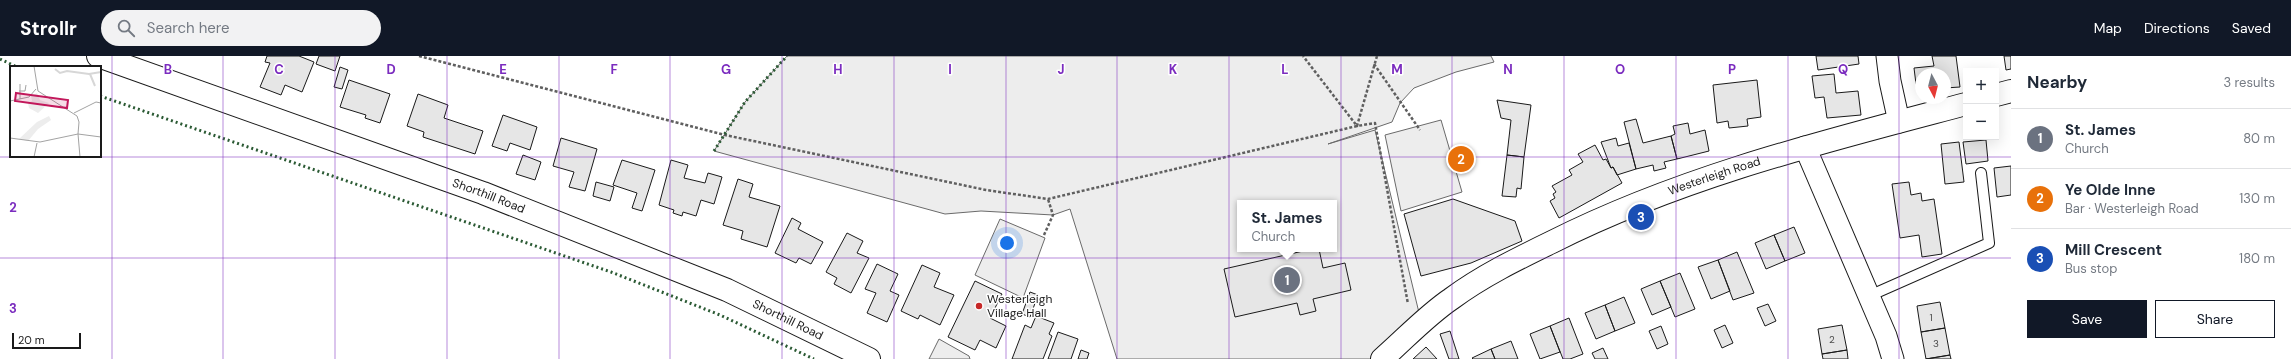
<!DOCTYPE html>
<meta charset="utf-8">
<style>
:root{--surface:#fff;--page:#f2f2f3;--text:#1f2937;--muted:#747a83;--line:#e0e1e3;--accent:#111827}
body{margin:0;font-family:"DM Sans",sans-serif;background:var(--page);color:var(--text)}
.controls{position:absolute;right:12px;top:12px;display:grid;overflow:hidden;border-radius:0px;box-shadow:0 4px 16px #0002}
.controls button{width:36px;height:36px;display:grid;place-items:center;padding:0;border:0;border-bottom:1px solid var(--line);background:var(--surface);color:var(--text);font:20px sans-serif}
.compass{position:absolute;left:1915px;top:12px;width:36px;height:36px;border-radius:50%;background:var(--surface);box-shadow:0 4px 16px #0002;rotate:173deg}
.scale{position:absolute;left:12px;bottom:10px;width:69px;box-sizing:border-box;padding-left:4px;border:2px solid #1a1a1a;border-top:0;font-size:11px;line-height:14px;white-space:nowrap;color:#1a1a1a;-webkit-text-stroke:3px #fff;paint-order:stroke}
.you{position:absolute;left:1007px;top:187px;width:14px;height:14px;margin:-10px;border:3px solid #fff;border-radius:50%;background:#1a73e8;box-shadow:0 0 0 6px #1a73e833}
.badge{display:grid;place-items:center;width:26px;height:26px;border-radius:50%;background:var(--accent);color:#fff;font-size:13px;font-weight:700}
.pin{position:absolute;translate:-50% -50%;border:2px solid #fff;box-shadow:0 1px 4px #0006}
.popup{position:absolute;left:1237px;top:144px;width:100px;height:52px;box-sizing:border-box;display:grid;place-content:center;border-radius:0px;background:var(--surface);filter:drop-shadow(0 1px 3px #0005);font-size:13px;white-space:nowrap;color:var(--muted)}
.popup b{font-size:15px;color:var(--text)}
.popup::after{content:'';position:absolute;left:50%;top:100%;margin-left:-8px;border:8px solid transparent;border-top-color:var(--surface)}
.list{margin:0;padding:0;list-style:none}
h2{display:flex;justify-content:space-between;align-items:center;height:52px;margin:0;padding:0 16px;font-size:17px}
h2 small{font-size:13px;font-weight:400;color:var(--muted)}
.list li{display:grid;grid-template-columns:26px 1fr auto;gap:12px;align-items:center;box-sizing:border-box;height:60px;padding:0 16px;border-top:1px solid var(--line)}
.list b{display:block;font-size:15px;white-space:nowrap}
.list p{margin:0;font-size:13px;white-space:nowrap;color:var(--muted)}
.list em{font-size:13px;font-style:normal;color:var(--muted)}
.actions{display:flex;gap:8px;padding:12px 16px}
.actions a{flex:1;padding:9px 0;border:1px solid var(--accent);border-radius:0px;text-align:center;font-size:14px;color:var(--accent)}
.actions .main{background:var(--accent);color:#fff}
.icon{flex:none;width:22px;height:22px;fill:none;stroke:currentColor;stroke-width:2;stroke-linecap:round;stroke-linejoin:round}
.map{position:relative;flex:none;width:2011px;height:303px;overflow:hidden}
header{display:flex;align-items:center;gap:24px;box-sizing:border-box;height:56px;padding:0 20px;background:var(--accent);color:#fff}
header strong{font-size:19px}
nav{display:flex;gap:22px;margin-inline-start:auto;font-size:14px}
.search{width:280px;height:36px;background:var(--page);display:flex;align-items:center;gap:10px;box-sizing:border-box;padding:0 14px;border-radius:22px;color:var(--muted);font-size:15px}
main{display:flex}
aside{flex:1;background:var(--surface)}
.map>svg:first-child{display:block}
.built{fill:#ededed;stroke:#6a6a6a;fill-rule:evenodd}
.building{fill:#e6e6e6;stroke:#1a1a1a}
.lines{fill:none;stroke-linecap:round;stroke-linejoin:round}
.lane-casing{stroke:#1a1a1a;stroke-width:12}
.street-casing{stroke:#1a1a1a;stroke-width:23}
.secondary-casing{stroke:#1a1a1a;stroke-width:24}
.path{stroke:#5f5f5f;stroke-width:2.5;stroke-dasharray:3 2;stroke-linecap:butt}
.lane{stroke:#fff;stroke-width:10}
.street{stroke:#fff;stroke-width:21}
.secondary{stroke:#fff;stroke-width:22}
.hedge{stroke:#2b5a34;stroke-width:3;stroke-dasharray:2 3;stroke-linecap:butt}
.grid{fill:none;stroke:#7b2cbf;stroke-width:1;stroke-opacity:0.55}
.poi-dot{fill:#c62828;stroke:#fff;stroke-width:1.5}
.labels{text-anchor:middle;stroke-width:3;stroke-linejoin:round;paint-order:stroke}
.number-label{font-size:10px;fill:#4d4d4d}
.street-label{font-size:12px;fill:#1a1a1a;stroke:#fff}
.poi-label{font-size:12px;fill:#1a1a1a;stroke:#fff;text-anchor:start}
.inset-river{fill:none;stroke:#d7d7d7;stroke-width:2}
.inset-road{fill:none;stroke:#a3a3a3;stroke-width:1}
.view{fill:#c2185b;fill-opacity:0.15;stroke:#c2185b;stroke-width:2}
.inset-edge{fill:none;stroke:#1a1a1a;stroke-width:2}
.grid-label{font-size:13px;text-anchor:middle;font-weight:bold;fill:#7b2cbf;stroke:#fff;stroke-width:3;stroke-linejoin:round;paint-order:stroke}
</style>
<header>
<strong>Strollr</strong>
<div class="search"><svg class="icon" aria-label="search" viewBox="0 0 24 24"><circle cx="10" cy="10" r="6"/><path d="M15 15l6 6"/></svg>Search here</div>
<nav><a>Map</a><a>Directions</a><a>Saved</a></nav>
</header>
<main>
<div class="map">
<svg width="2011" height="303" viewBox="0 0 2011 303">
<rect width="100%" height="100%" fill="#fff"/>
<path class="built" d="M787 0H1491L1494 6 1456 16 1414 32 1400 47 1392 66 1328 88 1375 74 1421 265 1377 303H1117L1070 153 1053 159 981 155 945 158 714 95 745 46ZM1240 147H1334V193H1240Z
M1441 64 1462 136 1401 155 1385 79Z
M1000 163 1045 182 1023 242 975 219Z
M939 283 969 300 970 303H929Z"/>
<path class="building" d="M267 0H299L314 6 302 36 285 29 281 39 260 31 270 7 265 6Z
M319 0H340L335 15 316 8Z
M1816 0H1858L1859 8 1818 14Z
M1932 0H1956L1960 31 1945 32V18H1921V35L1917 36 1914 12 1934 10Z
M2004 0H2011V13L2006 14Z
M340 11 348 14 342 33 334 31Z
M1834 18 1836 37 1858 35 1861 59 1827 62 1824 41 1815 42 1812 20Z
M349 24 390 38 380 67 365 62 366 59 340 51Z
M1757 24 1761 61 1747 63 1748 70 1729 72 1728 65 1717 67 1713 29Z
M418 38 448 49 444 62 483 75 475 98 423 81 424 76 407 70Z
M1497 44 1531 49 1524 101 1507 99 1511 64 1501 62Z
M503 59 537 71 530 94 510 87 507 95 492 90Z
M1636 63 1643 87 1671 80 1677 103 1664 106 1666 112 1654 115 1653 109 1636 113 1624 66Z
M1688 67 1690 78 1705 74 1709 95 1677 103 1671 80 1675 78 1673 70Z
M561 82 597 93 585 135 569 131 574 116 553 110Z
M1616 82 1618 90 1629 87 1636 113 1617 119 1613 111 1611 112 1601 86Z
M1986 84 1988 105 1966 108 1963 86Z
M1959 86 1964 126 1945 128 1941 88Z
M1595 89 1603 104 1606 103 1611 112 1613 111 1622 127 1559 162 1550 145 1555 142 1553 138 1556 136 1552 130 1572 119 1569 114 1583 106 1578 98Z
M523 99 541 106 535 124 516 118Z
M1507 99 1524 101 1521 133 1517 132 1516 141 1502 140Z
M622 104 655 114 642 155 632 152 637 137 613 129Z
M671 104 688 109 684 122 705 127 708 117 722 121 714 148 701 144 696 160 683 156 682 160 673 157 674 154 659 149Z
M2011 110V139L1997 141 1994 112Z
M738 123 753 128 749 141 780 150 767 191 741 183 743 175 723 169Z
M596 126 614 131 610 145 593 140Z
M1909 126 1911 139 1921 137 1922 145 1934 143 1942 198 1922 201 1919 179 1900 182 1892 128Z
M1453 143 1515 165 1522 185 1471 207 1421 220 1404 158Z
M792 162 801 167 798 173 823 186 811 208 799 202 796 207 775 197Z
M1794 171 1805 197 1785 205 1774 179Z
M847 177 863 185 857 197 869 202 851 237 834 228 837 222 826 216Z
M1774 179 1785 205 1766 213 1755 187Z
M1312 193H1319L1323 212 1345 207 1351 234 1313 243 1316 255 1300 259 1297 247 1235 261 1224 213Z
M1737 196 1754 237 1733 244 1718 204Z
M1718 204 1730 235 1711 243 1698 211Z
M877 208 898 218 890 235 899 239 887 266 867 257 876 237 865 233Z
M922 209 940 217 934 231 954 239 940 269 920 259 918 263 901 255Z
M1680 217 1695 253 1675 261 1660 225Z
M975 225 1002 238 990 262 1006 270 996 292 980 284 975 294 948 281Z
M1660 225 1671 251 1652 259 1641 233Z
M1030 236 1038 239 1030 261 1022 258Z
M1624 241 1635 267 1615 275 1605 249Z
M1940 246 1945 272 1921 276 1917 250Z
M1768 248 1776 265 1765 270 1757 252Z
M1605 249 1615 275 1596 283 1585 257Z
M1036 260 1054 267 1049 278 1052 280 1043 303H1012L1025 269 1031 272Z
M1569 262 1583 298 1570 303H1563L1550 270Z
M1725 269 1733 287 1722 292 1714 274Z
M1842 269 1847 294 1822 298 1818 273Z
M1550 270 1560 296 1540 303 1530 278Z
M1661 270 1668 288 1657 293 1649 275Z
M1945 272 1950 299 1926 303 1921 276Z
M1450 275 1459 303H1449L1440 278Z
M1058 276 1078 283 1071 303H1048Z
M1511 285 1518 303H1495L1491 293Z
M1426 291 1437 303H1413Z
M1603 292 1608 303H1595L1592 297Z
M1491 293 1495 303H1473L1472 302Z
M1081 294 1089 297 1087 303H1078Z
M1847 294 1848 303H1823L1822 298Z
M1950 299 1951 303H1926Z"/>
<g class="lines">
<defs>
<path id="lane" d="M1869 240 1989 187 1981 117"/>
<path id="street" d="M1887 0 1890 25 1899 66
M1805 91 1886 280 1893 303"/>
<g id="secondary">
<path id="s1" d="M98 0 483 137 727 234 869 303"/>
<path d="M1996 39 2011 35"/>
<path id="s2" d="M1382 303C1405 283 1426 260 1451 243 1482 220 1517 203 1552 186 1683 120 1826 85 1966 48"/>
</g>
</defs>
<use href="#lane" class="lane-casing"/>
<use href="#street" class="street-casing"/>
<use href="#secondary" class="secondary-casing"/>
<path class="path" d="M419 0 725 79 986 134 1048 143 1357 70 1303 0
M1377 0 1357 70 1375 67 1408 248
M1374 8 1420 74
M1044 179 1053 159 1048 143"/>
<use href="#lane" class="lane"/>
<use href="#street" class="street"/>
<use href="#secondary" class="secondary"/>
<path class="hedge" d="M0 3 17 11
M100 40 611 216 720 259 814 303
M714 95 745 46 787 0"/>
</g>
<path class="grid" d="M112 0V303M223 0V303M335 0V303M447 0V303M559 0V303M670 0V303M782 0V303M894 0V303M1006 0V303M1117 0V303M1229 0V303M1341 0V303M1452 0V303M1564 0V303M1676 0V303M1788 0V303M1899 0V303M0 101H2011M0 202H2011"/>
<circle class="poi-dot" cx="979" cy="250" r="4"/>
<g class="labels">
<g class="number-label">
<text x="1931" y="265">1</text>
<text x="1832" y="287">2</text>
<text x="1936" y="291">3</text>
</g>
<g class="street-label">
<text dy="4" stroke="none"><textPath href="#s2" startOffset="383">Westerleigh Road</textPath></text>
<text dy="4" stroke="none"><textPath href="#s1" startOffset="415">Shorthill Road</textPath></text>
<text dy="4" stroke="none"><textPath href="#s1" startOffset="739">Shorthill Road</textPath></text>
</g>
<g class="poi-label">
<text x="987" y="247">Westerleigh<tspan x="987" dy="14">Village Hall</tspan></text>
</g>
</g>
<g transform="translate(10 10)">
<rect width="91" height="91" fill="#fff"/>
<path d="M27 27 30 34 39 37 28 47 19 42 18 37 22 35 21 30ZM39 50 41 54 28 63 18 75 9 73 27 56Z" fill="#ededed"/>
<path class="inset-river" d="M45 3 50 7 57 5 79 8 91 6M80 8 85 20"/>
<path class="inset-road" d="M10 18V33M9 25H15L16 19M0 35 19 31 26 23M64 47 86 36 91 37M68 68 91 71M68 68 70 91M0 72 30 76 68 68 69 56 67 50 28 25 24 0M24 91 27 77"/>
<path class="view" d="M6 27 58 34 57 42 5 35Z"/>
<rect width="91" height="91" class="inset-edge"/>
</g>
<g class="grid-label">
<text x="168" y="18">B</text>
<text x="279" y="18">C</text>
<text x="391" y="18">D</text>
<text x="503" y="18">E</text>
<text x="614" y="18">F</text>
<text x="726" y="18">G</text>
<text x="838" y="18">H</text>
<text x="950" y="18">I</text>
<text x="1061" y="18">J</text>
<text x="1173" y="18">K</text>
<text x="1285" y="18">L</text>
<text x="1397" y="18">M</text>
<text x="1508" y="18">N</text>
<text x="1620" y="18">O</text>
<text x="1732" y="18">P</text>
<text x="1843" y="18">Q</text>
<text x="13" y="156">2</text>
<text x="13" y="257">3</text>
</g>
</svg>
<div class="controls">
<button>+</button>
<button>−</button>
</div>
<svg class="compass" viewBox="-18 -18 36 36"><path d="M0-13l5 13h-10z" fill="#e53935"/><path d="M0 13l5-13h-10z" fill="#747a83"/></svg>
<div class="scale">20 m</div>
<div class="you"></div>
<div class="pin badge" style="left:1287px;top:224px;background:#6b7280">1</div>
<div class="popup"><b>St. James</b>Church</div>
<div class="pin badge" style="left:1461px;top:103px;background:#e8710a">2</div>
<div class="pin badge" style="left:1641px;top:161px;background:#1a4fb4">3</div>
</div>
<aside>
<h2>Nearby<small>3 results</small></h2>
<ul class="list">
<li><span class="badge" style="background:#6b7280">1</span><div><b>St. James</b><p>Church</p></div><em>80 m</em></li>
<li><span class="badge" style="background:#e8710a">2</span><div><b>Ye Olde Inne</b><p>Bar · Westerleigh Road</p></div><em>130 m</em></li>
<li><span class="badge" style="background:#1a4fb4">3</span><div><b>Mill Crescent</b><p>Bus stop</p></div><em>180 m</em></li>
</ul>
<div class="actions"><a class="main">Save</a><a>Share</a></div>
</aside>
</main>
